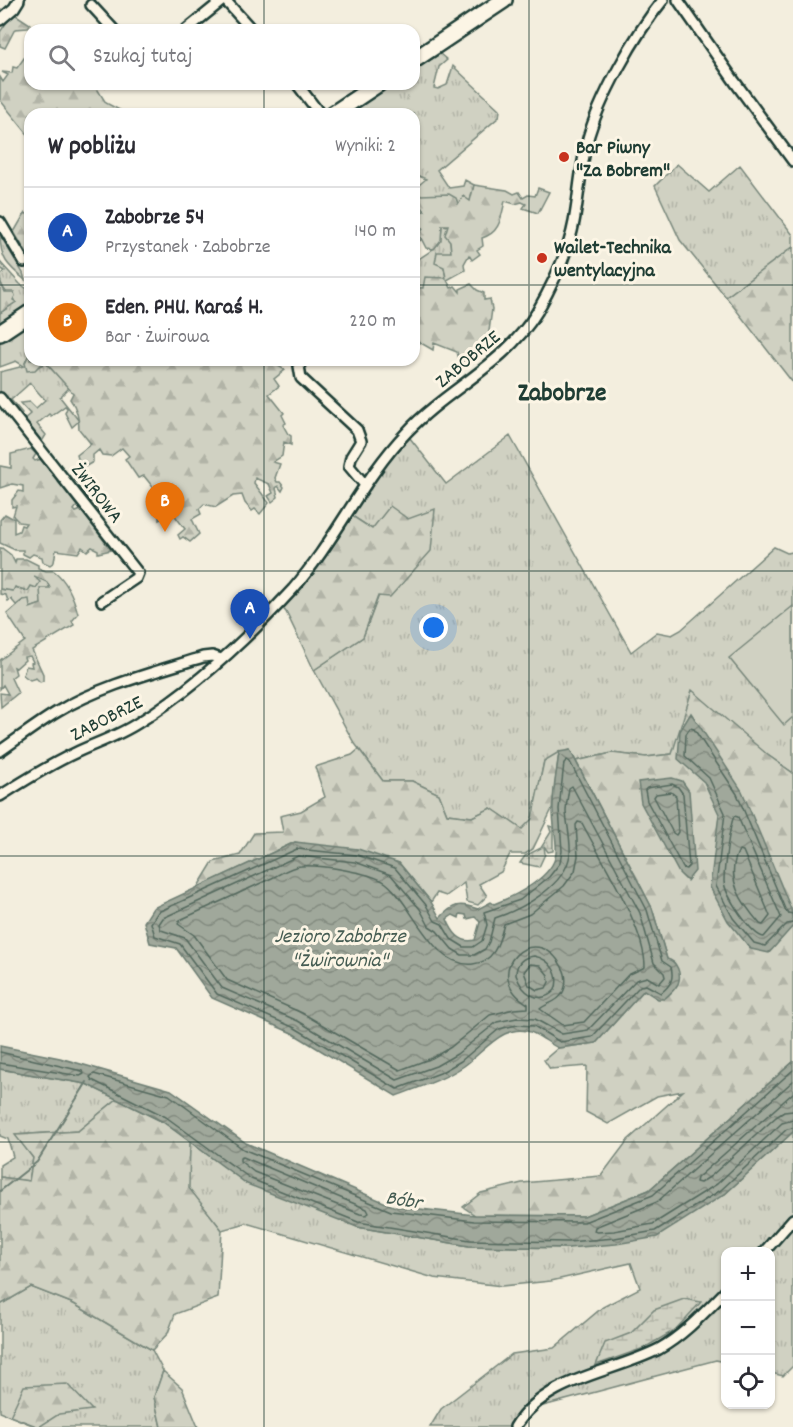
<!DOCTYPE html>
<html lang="pl">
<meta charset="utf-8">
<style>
:root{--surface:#fff;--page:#f2f2f3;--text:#2b2b33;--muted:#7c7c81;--line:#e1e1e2;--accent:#d93025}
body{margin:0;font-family:Dekko,sans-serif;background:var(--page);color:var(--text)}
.controls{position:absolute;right:18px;bottom:18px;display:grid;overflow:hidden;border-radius:12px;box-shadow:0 2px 4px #0004}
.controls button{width:54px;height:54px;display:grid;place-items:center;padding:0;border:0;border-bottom:2px solid var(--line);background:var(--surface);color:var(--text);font:30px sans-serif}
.you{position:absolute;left:434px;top:628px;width:21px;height:21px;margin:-15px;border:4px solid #fff;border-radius:50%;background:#1a73e8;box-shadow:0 0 0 9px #1a73e833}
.badge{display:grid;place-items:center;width:39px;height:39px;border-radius:50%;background:var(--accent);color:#fff;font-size:20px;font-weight:700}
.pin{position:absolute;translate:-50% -50px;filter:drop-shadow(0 2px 3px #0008)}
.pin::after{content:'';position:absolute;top:32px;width:21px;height:18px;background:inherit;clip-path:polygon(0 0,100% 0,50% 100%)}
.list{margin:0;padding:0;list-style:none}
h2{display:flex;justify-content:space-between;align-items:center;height:78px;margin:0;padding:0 24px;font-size:26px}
h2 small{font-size:20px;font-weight:400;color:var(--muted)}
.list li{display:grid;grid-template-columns:39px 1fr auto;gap:18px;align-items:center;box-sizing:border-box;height:90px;padding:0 24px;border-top:2px solid var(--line)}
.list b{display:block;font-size:22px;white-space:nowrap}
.list p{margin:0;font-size:20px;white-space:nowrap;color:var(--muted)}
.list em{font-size:20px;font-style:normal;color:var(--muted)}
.icon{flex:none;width:33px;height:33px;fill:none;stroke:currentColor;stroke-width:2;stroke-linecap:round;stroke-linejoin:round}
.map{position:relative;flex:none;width:793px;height:1427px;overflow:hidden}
.search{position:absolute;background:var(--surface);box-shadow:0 2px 4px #0004;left:24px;top:24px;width:396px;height:66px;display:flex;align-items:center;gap:15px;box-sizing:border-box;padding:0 21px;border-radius:18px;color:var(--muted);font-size:22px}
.panel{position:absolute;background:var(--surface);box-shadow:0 2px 4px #0004;left:24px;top:108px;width:396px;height:258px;border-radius:18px}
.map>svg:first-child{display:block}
.grass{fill:url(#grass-tufts);stroke:#78877b;stroke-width:1.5}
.forest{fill:url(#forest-firs);stroke:#78877b;stroke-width:1.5}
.wetland{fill:url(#wetland-marsh);stroke:#78877b;stroke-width:1.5}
.pitch{fill:#d0d1c2;stroke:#78877b;stroke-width:1.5}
.water{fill:url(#water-waves);stroke:#6c7d72;stroke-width:1.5;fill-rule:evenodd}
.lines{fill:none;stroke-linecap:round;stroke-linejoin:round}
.shore{stroke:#53685d;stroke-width:1.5}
.stream{stroke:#6c7d72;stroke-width:2}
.street-casing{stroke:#1f3d34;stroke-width:14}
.primary-casing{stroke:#1f3d34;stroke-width:20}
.street{stroke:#fcf5e5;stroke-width:9}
.primary{stroke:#fcf5e5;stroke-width:15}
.grid{fill:none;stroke:#1f3d34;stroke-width:1.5;stroke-opacity:0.55}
.poi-dot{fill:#c8321e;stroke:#fcf5e5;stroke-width:2}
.labels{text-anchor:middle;stroke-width:6;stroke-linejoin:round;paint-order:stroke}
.poi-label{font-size:20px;font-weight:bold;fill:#1f3d34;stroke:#fcf5e5;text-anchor:start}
.street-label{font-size:20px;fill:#1f3d34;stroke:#fcf5e5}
.water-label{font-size:21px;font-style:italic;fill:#465d53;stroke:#fcf5e5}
.district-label{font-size:26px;font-weight:bold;fill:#1f3d34;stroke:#fcf5e5}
</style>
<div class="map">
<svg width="793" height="1427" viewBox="0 0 793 1427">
<defs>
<pattern id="grass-tufts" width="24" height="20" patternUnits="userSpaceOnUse" patternTransform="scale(1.5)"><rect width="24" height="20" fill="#d0d1c2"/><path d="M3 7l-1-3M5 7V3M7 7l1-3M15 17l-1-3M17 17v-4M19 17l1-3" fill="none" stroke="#b2b4a7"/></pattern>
<pattern id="forest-firs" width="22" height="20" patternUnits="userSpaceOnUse" patternTransform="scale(1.5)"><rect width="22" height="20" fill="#d0d1c2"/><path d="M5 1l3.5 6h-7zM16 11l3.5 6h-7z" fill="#b2b4a7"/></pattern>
<pattern id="wetland-marsh" width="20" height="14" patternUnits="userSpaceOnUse" patternTransform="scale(1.5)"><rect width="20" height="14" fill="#d0d1c2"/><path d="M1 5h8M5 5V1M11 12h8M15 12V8" fill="none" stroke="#b2b4a7"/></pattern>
<pattern id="water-waves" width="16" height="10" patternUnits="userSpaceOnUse" patternTransform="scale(1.5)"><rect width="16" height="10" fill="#a0a89b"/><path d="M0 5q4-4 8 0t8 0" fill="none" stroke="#828a7f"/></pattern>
</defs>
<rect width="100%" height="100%" fill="#f3eede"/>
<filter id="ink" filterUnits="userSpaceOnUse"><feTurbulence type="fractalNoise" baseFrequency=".0167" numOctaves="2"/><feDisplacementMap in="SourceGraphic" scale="12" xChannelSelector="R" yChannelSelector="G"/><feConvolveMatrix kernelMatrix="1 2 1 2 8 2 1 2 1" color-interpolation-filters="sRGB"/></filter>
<g filter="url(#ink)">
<path class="grass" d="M440 54 447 60 439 67 434 88 438 89 447 85 453 66 500 110 499 117 437 170 449 188 463 186 465 180 474 185 470 202 426 212 418 220 423 229 419 234 421 240 414 244V189L426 179 414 174V114H344L388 84H414V67L418 64 420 66Z
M677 164 709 192 740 165 793 235V247L726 297 680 240 655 186Z
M442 225 449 226 451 252 444 267 446 278 423 288H414V255L417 260C435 248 441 247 442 225Z
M0 235 23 273 25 280C8 266 0 259 0 235Z
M0 262 20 284 30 291V305L0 325V313L16 302C8 295 0 287 0 276L5 271 0 268Z
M30 320 28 336 30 337V352L25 363 39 366 46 363 69 388 60 397 79 421 72 427 65 413 67 408 65 406 51 416 49 414 37 424 46 435 41 443 23 420 30 414 20 403 30 402 36 408 45 400 30 383 11 400 22 413 19 416 0 392V372L24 366 16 361 0 367V340Z
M406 433 446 484 510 436 631 652 657 632 672 635 681 630 774 547 787 553 793 552V773L769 756 672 754 646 757 612 753 576 761 570 750 544 761 532 820 522 830 491 808 472 817 447 814 439 794 412 781H383L353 741 314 670 363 637 408 519 372 529 346 512Z
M31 574 47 582 50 588 42 604 30 608 23 600 16 605 11 599 8 601 6 595 0 594V589L13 591 15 587 28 591Z
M0 1069 86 1084 117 1099 78 1131 16 1135 33 1158 29 1181 0 1177V1165L13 1157 8 1139 0 1136Z
M793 1132V1366L783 1376 771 1373 770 1252H726L725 1362 716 1360 528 1410 517 1427H430L441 1409 512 1354 554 1348 603 1307 640 1288 631 1263 551 1281 502 1286 434 1278 246 1223 222 1230 188 1188 190 1141 357 1227 469 1246 568 1248 725 1194Z
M31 1287 74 1304 152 1350 163 1371 154 1397 161 1427H37L0 1412V1305Z"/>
<path class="forest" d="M13 13 30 24 28 28 15 29 5 48 0 46V32Z
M30 53V84H106L105 87H96L106 103 127 114H30V137L0 100V77L3 82 8 75 2 72 12 73 13 67 17 68 27 54Z
M474 185 507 190 514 194 519 192 523 198 528 195 535 196 538 188 549 192 538 213 523 208 526 204 522 202 515 204 505 201C501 218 500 233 482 238L483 246 477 250 480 254 472 260 469 255 464 264 465 270 447 280 451 288 455 286 460 292V289L471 284 477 290 484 293V300L490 299 492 309 487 346 460 363 457 352 434 343 433 350 414 339V288H423L425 277 446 278 444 267 435 263 437 252H451L450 241 445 235 448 225H442L441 240 434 249 426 248 419 234 423 229 418 220 419 212 425 211 418 202 420 195 449 194 456 198 458 204 463 196 470 201Z
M25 213 30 215V259L14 232Z
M793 247V383L726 297Z
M0 282 5 292H14L15 296 13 300 16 302 0 313Z
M30 352V360H276L275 364 285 370 274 379 279 386 269 394 284 413 282 415 286 423 283 425 288 434 291 436V445L284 442 282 456 273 462 280 464 275 478 277 482H280L284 487 282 491 278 486 276 488 278 497 272 502 268 496 273 493 269 484 255 478 254 483 269 503 260 514 255 509 252 511 245 503 242 495 233 496 216 507 204 504 199 509 201 514 192 519 199 534 190 542 183 537 180 539 178 535 185 529 173 513 159 520V514L168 506 144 476 138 478 125 459 129 456 122 448 111 456 102 455 99 450 93 455V462L81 469 77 455 91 444 79 429C79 418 77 408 70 399L73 393 46 363 39 366 35 370 27 371 25 363Z
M31 449 36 454 33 459 35 461 41 459 77 506 74 510 76 512 81 510 111 550 98 553V550L92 547 87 551 82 547 78 553 56 550 54 562 50 565 43 562 42 557 33 554 29 557 23 554V550H15L0 543V520L5 514 14 519V533L19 531 21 525 24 526 26 523 19 522 13 516 16 506 12 507V500L19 491 23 492V486L12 484 0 488V466L11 468V454Z
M390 506 408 519 435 509 431 551 390 597 378 596 363 637 314 670 286 612 279 604 346 512 372 529Z
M2 548 11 555 15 563 16 559H26L38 565V568L46 571H54C67 581 74 598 78 614L72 621 74 625 32 650 43 674V681L40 682 36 678 30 680 23 675 26 666 32 667 31 663 33 662 30 656 24 657 25 660 16 668 14 667 16 674 11 678 18 693 1 707 0 693 8 694 3 685 0 689V660L25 641 7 614 23 600 29 599 30 608 41 604 40 588H50L47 582 34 576 40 582 36 588 31 586 28 591 15 587 13 591 0 589V549Z
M692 690 769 756 793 773V1062L649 1190 584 1216 475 1215 463 1207 481 1193 522 1183 601 1176 628 1140 683 1091 657 1096 608 1124 586 1112 587 1066 550 1069 544 1060 558 1048 596 1043 644 990 667 959 652 908 576 761 612 753 646 757 672 754Z
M359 749 383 781H412L439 794 447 814 472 817 491 808 522 829 532 819 544 761 559 752 552 809 533 849 525 854H510L501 872 479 884 487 896 478 905 467 902 464 883 446 896 437 893 431 902 399 863 295 842 197 888 213 862 240 855 254 833 283 832 280 816 301 811 325 797 315 767 352 755Z
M117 1099 163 1122 190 1141 189 1188 222 1230 218 1298 175 1314 168 1333 152 1350 74 1304 31 1287 0 1305V1177L29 1181 33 1158 15 1135 78 1131Z
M163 1371 182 1388 198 1427H161L154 1397Z
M67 1384 92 1410 59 1414 39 1427 10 1416 24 1386Z"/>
<path class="wetland" d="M549 826 553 827V851L548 852 544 846 545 854 539 867 520 863 525 856 541 848 551 832Z
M684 1299 701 1302 675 1330 644 1348 596 1365 605 1343 631 1333 654 1310Z"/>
<path class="pitch" d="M793 606V717L784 725 729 658Z"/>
<path class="water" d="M691 713 742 791 791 909 793 926 769 953 751 949 728 921 710 887 719 814 704 782 678 759 680 731Z
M570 750 652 908 667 959C677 961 682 974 678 984 675 989 669 995 664 999H658L644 990 596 1043 558 1048C550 1044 543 1038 535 1034 506 1019 484 1052 464 1066 443 1080 420 1087 396 1096L292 1033 212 998 176 948 150 943 144 922 153 908 295 842 358 849 399 863 431 902 440 918C453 904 459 902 478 909L491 902 494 904C515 896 554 877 556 853 557 840 553 825 553 811 552 792 557 771 559 752ZM460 914 466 915 467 919 475 917 480 922 475 940C460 944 452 932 447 919L453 915 459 918Z
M672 778 682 781 689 791 695 871 687 881 679 873 641 803 638 782Z
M0 1046 60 1058 171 1090 246 1143 393 1206 475 1215 584 1216 649 1190 793 1062V1132L725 1194 657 1237 616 1244 568 1248 469 1246 357 1227 247 1184 163 1122 86 1084 0 1069Z"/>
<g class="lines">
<path class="shore" d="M567 760 570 762 647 910 662 961 671 967C674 979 671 985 661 993L646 985 640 986 592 1037 560 1042 534 1026 517 1025 499 1029 461 1061 440 1073 397 1089 295 1028 217 994 180 944 155 936 151 923 158 912 297 849 357 855 395 868 426 905 435 921 442 924 451 939 464 947H473L482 941 487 925 484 912 520 900 549 877 560 863 562 851 559 809 564 763Z
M672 784 678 787 683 794 689 866 686 869 683 868 647 801 645 790 647 788Z
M572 786 640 913 654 963 664 973 665 977 659 984 647 977 636 980 588 1030 562 1034 535 1019 517 1018 497 1022 457 1054 436 1066 397 1080 298 1021 222 988 185 938 161 930 159 924 163 918 298 856 355 862 391 875 420 909 429 926 437 931 452 949 462 955H474L485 949 489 942 495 918C522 909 566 886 570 854 571 840 567 825 566 812 566 804 568 796 569 788Z
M671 792 676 796 678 832 676 835 673 833 654 797 656 794Z
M734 816 738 817 781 917 764 937C752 936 724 894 724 881 724 867 729 828 734 816Z
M578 822 582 823C601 860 645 927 645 967L628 975 584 1022 563 1025 540 1009C546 1003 557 1003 562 994 567 986 567 975 562 967 535 917 477 973 528 1004V1008L514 1009 490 1015 451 1047 432 1058 400 1070 302 1013 227 980 194 935 178 924 180 920C211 906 241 892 272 878 280 874 292 866 301 866 320 865 371 872 386 883 413 904 432 968 473 964 495 962 499 942 504 924L530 914 564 886 575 871 578 856 576 825Z
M739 850 743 851 770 916 763 925 760 924C742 903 724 879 739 850Z
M793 914 788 913 785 909 737 794 694 729 690 728 686 734 685 756 709 778 725 813 716 886 733 918 754 943 765 946 787 924 793 923
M534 956C550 959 561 974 555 990 539 1007 522 992 516 975 516 963 523 957 534 956Z
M530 964 540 965 548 975 549 982 546 988 537 990 529 985 524 972Z
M0 1052 82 1071 84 1074 80 1076 0 1063
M793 1070 653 1195 584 1222 474 1221 391 1211 243 1149 169 1095 94 1074 90 1077 92 1080 166 1117 251 1179 358 1222 470 1240 568 1242 615 1238 655 1231 721 1190 787 1129 793 1128
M793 1081 657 1202 595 1227 594 1231 597 1232 614 1231 653 1224 717 1184 782 1123 793 1120
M793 1093 697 1178 696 1182 700 1183 711 1176 776 1117 784 1112 793 1111
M243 1157 367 1209 369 1213 366 1215 360 1214 254 1172 240 1161V1158Z"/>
<path class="stream" d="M0 1191 37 1162 87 1082"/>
<defs>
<path id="street" d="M225 0 252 30
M678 0 735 82 793 161
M91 5 114 30
M0 20 14 8 19 0
M186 30 223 0
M297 84 320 114
M0 222 24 262
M298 360 301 378 357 430 361 441 351 457 349 466 365 485
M0 398 138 573 136 578 102 601
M0 751C19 738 37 724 57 712 100 686 155 672 203 657L212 656 221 659
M0 796C24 781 49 765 75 753 96 743 118 736 138 723 196 687 247 639 293 589 336 540 362 479 407 432 448 388 505 365 537 312 553 284 568 254 574 222 579 196 580 169 587 142 598 100 635 34 663 0
M764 1252 793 1219
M515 1427C546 1377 610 1374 659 1349 684 1335 705 1312 726 1291"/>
<path id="primary" d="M414 60 504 0
M333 114 378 84
M0 333 30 313"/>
</defs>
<use href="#street" class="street-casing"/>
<use href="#primary" class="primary-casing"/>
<use href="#street" class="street"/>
<use href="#primary" class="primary"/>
</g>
</g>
<path class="grid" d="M264 0V30M529 0V1427M264 84V114M0 285H30M414 285H793M264 360V1427M0 571H793M0 856H793M0 1142H793"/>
<g class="poi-dot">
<circle cx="564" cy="157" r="6"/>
<circle cx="542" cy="258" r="6"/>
</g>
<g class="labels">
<g class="poi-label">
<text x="576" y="153">Bar Piwny<tspan x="576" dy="23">"Za Bobrem"</tspan></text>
<text x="554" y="253">Wailet-Technika<tspan x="554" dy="23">wentylacyjna</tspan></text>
</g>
<g class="street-label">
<text transform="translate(467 358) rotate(-40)" y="7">ZABOBRZE</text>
<text transform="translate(98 492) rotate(52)" y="7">ŻWIROWA</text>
<text transform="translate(106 717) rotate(-27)" y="7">ZABOBRZE</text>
</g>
<g class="water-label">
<text x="340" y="942">Jezioro Zabobrze<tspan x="340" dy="24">"Żwirownia"</tspan></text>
<text transform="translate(404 1199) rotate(9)" y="7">Bóbr</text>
</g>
<g class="district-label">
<text x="562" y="400">Zabobrze</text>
</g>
</g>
</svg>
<div class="controls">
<button>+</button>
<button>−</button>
<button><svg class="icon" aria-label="locate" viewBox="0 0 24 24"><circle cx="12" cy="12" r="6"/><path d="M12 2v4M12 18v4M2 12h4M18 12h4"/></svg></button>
</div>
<div class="you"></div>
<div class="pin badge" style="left:250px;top:639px;background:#1a4fb4">A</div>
<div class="pin badge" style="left:165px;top:532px;background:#e8710a">B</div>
<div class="search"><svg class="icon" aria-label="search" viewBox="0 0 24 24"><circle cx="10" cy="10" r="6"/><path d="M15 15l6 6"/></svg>Szukaj tutaj</div>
<section class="panel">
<h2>W pobliżu<small>Wyniki: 2</small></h2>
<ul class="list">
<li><span class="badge" style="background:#1a4fb4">A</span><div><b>Zabobrze 54</b><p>Przystanek · Zabobrze</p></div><em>140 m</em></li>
<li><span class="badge" style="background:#e8710a">B</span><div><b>Eden. PHU. Karaś H.</b><p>Bar · Żwirowa</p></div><em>220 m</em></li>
</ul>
</section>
</div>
